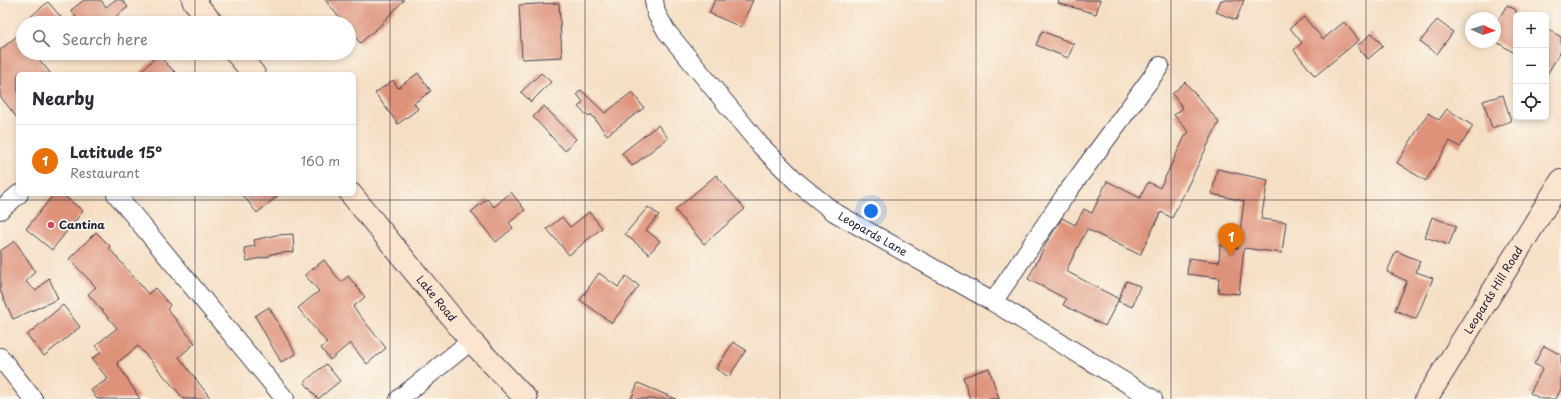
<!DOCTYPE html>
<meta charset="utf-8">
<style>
:root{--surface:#fff;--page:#f7f7f7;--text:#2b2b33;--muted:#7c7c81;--line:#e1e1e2;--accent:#db2777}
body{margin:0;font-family:"Playpen Sans",sans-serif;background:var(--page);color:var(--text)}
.controls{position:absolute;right:12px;top:12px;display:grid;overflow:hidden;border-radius:6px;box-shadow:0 2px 6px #0003}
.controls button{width:36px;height:36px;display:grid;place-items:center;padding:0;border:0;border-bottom:1px solid var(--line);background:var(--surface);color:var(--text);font:20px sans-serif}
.compass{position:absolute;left:1465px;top:12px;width:36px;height:36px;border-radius:50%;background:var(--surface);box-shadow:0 2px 6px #0003;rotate:93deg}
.you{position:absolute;left:871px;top:211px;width:14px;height:14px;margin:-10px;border:3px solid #fff;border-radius:50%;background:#1a73e8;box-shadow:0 0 0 6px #1a73e833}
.badge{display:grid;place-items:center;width:26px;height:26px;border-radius:50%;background:var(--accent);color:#fff;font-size:13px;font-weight:700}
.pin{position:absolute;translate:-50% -33px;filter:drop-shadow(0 1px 2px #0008)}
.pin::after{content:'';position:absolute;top:21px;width:14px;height:12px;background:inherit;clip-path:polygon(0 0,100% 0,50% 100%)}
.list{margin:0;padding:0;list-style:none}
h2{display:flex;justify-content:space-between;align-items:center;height:52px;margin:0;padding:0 16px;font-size:17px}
h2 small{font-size:13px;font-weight:400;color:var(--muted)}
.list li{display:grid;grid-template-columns:26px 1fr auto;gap:12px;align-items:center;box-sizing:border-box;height:72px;padding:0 16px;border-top:1px solid var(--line)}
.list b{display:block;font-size:15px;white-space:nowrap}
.list p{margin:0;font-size:13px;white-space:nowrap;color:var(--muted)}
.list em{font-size:13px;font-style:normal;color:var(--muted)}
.icon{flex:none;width:22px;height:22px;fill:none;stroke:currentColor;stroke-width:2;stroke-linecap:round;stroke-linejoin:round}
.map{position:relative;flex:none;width:1561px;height:399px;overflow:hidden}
.search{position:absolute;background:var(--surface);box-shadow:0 2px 6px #0003;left:16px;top:16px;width:340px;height:44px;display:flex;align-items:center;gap:10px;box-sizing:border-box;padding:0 14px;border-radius:22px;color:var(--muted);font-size:15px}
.panel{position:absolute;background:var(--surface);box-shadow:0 2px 6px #0003;left:16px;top:72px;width:340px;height:124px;border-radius:6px}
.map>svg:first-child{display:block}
.building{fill:#de927a}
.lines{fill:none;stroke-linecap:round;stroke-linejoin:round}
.street-casing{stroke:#423e4f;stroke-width:20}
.secondary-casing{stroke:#423e4f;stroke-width:24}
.street{stroke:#fff;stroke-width:18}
.secondary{stroke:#fce5cf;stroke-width:22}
.grid{fill:none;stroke:#22223b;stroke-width:1;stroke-opacity:0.55}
.poi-dot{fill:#d1495b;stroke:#fbf7ec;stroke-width:1.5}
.labels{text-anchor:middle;stroke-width:3.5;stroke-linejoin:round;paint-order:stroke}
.poi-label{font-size:11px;font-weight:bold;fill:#22223b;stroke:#fbf7ec;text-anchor:start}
.street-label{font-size:11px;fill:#22223b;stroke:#fbf7ec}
</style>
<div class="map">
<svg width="1561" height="399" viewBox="0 0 1561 399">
<rect width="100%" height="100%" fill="#fbf7ec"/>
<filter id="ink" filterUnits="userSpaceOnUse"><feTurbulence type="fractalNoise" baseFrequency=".025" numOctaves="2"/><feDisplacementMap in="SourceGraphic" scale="8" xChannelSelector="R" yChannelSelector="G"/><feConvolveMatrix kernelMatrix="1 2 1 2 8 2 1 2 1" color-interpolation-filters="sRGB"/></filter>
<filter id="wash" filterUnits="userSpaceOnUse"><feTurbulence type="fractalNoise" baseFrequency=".012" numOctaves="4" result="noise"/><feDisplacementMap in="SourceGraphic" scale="16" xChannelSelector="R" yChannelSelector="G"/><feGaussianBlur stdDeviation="0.9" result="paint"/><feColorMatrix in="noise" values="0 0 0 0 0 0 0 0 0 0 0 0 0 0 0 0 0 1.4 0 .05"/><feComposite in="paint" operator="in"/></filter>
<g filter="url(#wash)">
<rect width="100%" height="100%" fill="#f5dec3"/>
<g id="blocks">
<path class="building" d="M84 0H101L106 7 115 0H122L128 7 114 18 118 23H80L71 10Z
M325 0H404L382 23V24L360 43 349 29V23H344Z
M715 0H753L741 27 709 13Z
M1059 0H1100L1096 14 1058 3Z
M1221 0H1244L1236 20 1216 12Z
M48 2 66 23H23Z
M559 3 562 57 522 59 519 5Z
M1507 5 1516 10V54L1495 41V25Z
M1304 17 1323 39 1344 22 1359 40 1315 76 1294 50 1302 43 1290 28Z
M1437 20 1453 32 1437 54 1420 42Z
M1546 28 1561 37V51L1546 76Z
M23 31V53H34L51 74H18V119L0 96V50Z
M1042 31 1074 44 1068 58 1036 45Z
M1372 33 1383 46 1368 59 1357 46Z
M158 55 177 74H138Z
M418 73 431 91 414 103 418 109 398 124 375 93 393 80 398 88Z
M541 73 551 82 531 102 521 92Z
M1185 82 1219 122 1172 218 1161 212 1140 255 1087 229 1066 271 1119 299 1105 326 1063 305 1066 299 1028 279 1048 240 1062 218 1075 225 1084 209 1092 213 1107 181 1140 198 1148 182 1160 188 1185 136 1189 132 1174 115 1183 108 1172 94Z
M581 90 605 113 632 92 644 108 607 135 591 114 589 117 578 107 583 102 577 94Z
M1503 95 1511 121 1492 128 1483 101Z
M544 106 576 139 565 151 533 117Z
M1447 109 1473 126 1460 147 1450 141 1426 181 1397 163 1428 113 1439 120Z
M658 125 668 138 632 166 622 153Z
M1217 169 1268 180 1261 219 1286 222 1282 253 1244 248 1239 294 1218 292 1219 278 1187 274 1189 258 1219 262 1220 245 1238 248 1244 201 1212 194Z
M716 175 745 209 704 244 675 210Z
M511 192 525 210 509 223 513 228 496 242 471 212 487 199 494 207Z
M54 194H62L83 211 52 250 26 229Z
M242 194H280L257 213Z
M648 207 659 215 646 230 660 241 649 254 625 234Z
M589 212 602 228 569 255 547 229 562 217 570 227Z
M1432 217 1456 226 1449 245 1425 237Z
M96 232 110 246 109 248 148 294 155 288 170 305 167 309 195 343 179 357 211 399H184L138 346 117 363 140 399H97L91 390 108 379 92 359 101 352 96 345 117 328 88 294 96 287 69 259Z
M293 234 294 252 270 254V256L247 261 244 248 255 246 254 240 276 235Z
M15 241 35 271 26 282 36 291 49 278 58 299 13 319 0 290V251Z
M1396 251 1420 261 1416 272 1433 278 1416 319 1395 310 1407 281 1387 272Z
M324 260 341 282 348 276 365 297 353 307 386 348 367 364 350 343 330 360 321 348 327 343 298 308 319 291 305 275Z
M599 273 618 287 626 276 639 286 612 323 580 300Z
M1126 281 1140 286 1132 307 1118 301Z
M63 305 80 327 44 356 27 335Z
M269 307 296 354 281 362 255 316Z
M733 342 746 350 729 377 716 369Z
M1544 346 1561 355V389L1556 399H1541L1530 393 1543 368 1534 364Z
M326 364 340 381 318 399 304 382Z
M989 368 999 399H970L963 377Z
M638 383 676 399H631Z"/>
</g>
</g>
<g filter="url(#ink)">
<use href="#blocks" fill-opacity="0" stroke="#423e4f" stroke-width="1"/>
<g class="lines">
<defs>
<g id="street">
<path id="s1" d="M654 0 656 13 667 32 761 146 798 183 834 212 993 302 1153 399"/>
<path d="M116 194 285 399"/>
<path d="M0 210 19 194"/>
<path d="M993 302 1066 194 1160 66"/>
<path d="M0 357 33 399"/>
<path d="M399 399 471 341"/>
</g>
<g id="secondary">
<path d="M193 0 212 23"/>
<path d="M236 53 254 74"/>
<path id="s2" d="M351 194 471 341 526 399"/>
<path id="s3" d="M1426 399 1561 181"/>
</g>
</defs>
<use href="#street" class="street-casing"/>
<use href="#secondary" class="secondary-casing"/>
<use href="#street" class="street"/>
<use href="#secondary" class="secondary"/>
</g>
</g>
<path class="grid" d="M195 0V23M390 0V399M585 0V399M780 0V399M976 0V399M1171 0V399M1366 0V399M195 53V74M195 194V399M0 200H1561"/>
<circle class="poi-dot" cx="51" cy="225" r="4"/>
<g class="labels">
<g class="poi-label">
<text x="59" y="229">Cantina</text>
</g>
<g class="street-label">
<text dy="4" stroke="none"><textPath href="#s1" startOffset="326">Leopards Lane</textPath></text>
<text dy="4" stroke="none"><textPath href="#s3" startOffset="128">Leopards Hill Road</textPath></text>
<text dy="4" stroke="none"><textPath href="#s2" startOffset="135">Lake Road</textPath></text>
</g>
</g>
</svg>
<div class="controls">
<button>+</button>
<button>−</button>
<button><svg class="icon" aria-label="locate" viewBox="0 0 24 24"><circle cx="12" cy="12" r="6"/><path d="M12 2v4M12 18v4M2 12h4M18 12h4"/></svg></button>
</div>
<svg class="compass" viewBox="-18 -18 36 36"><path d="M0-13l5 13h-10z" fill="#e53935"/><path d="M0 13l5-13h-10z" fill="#7c7c81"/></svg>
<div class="you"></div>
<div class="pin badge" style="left:1231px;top:256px;background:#e8710a">1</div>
<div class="search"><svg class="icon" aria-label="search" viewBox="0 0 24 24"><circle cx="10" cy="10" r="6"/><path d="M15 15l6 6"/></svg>Search here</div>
<section class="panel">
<h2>Nearby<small></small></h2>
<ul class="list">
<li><span class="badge" style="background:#e8710a">1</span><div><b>Latitude 15°</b><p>Restaurant</p></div><em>160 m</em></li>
</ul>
</section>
</div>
